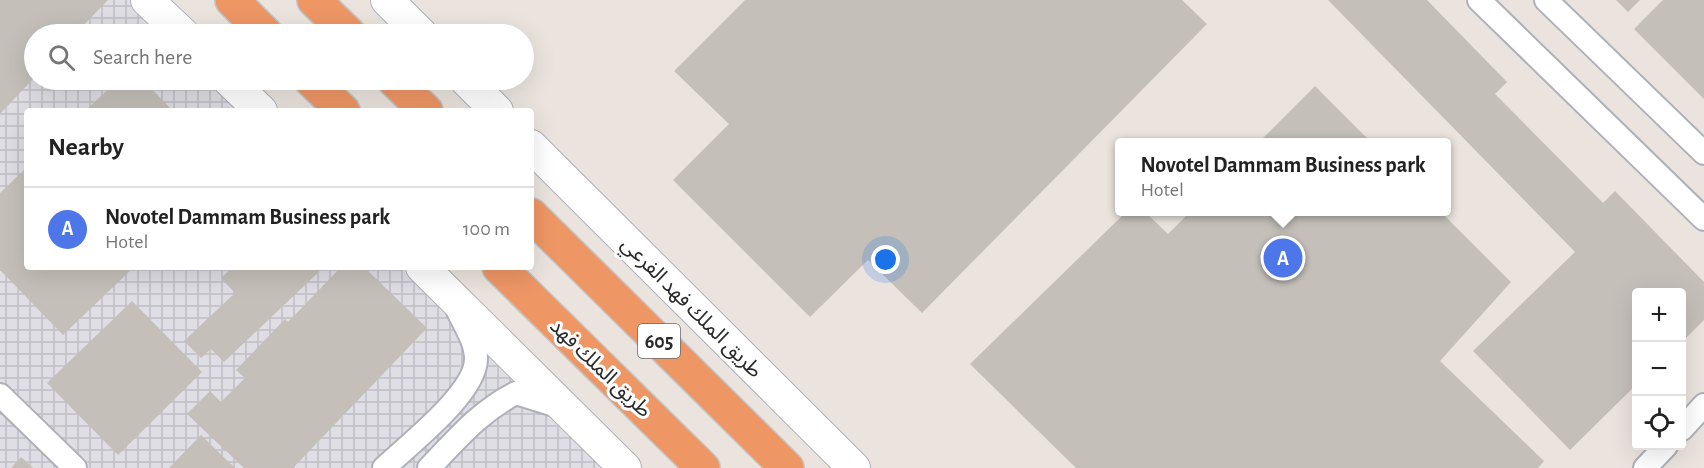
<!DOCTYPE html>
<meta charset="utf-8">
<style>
:root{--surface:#fff;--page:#f6f6f6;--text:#222;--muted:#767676;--line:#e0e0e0;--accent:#4d76e9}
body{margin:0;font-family:"Alegreya Sans","Noto Sans Arabic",sans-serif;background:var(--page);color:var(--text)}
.controls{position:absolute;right:18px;bottom:18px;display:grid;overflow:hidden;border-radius:6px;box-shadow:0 6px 24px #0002}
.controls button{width:54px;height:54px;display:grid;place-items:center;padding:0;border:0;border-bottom:2px solid var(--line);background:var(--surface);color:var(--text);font:30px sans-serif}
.you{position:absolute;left:886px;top:260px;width:21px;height:21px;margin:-15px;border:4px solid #fff;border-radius:50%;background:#1a73e8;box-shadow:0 0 0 9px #1a73e833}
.badge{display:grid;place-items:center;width:39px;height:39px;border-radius:50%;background:var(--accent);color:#fff;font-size:20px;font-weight:700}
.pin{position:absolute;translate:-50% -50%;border:3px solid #fff;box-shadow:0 2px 6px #0006}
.popup{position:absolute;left:1115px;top:138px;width:336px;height:78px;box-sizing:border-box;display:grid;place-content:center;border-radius:6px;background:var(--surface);filter:drop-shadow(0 2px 4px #0005);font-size:20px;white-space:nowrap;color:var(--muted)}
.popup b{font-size:22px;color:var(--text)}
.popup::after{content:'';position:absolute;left:50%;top:100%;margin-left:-12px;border:12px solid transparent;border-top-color:var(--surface)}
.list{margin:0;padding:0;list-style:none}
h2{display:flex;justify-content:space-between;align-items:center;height:78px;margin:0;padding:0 24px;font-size:26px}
h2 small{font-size:20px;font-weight:400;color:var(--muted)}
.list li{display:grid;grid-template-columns:39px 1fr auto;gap:18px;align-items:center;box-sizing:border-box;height:84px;padding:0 24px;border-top:2px solid var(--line)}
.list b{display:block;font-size:22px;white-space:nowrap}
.list p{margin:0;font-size:20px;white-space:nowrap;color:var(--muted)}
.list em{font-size:20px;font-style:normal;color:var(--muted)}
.icon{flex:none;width:33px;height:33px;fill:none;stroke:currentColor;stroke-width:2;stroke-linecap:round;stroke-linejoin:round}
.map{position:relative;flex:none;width:1704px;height:468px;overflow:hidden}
.search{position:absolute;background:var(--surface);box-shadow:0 6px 24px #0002;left:24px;top:24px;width:510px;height:66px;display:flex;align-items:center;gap:15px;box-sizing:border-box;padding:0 21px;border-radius:33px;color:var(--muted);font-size:22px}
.panel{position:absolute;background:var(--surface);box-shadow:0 6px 24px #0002;left:24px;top:108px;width:510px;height:162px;border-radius:6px}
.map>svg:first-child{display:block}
.industrial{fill:url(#industrial-grid)}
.building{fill:#c4bfb9}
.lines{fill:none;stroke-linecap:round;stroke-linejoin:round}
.street-casing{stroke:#aeb1ba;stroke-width:26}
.secondary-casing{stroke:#aeb1ba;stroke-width:34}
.highway-casing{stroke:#c3c3c3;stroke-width:36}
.street{stroke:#fff;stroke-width:22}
.secondary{stroke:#fff;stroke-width:32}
.highway{stroke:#ef9665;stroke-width:33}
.labels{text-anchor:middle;stroke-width:6;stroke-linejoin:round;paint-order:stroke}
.shield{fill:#fff;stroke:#6a6a6a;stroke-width:1.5}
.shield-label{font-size:20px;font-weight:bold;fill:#2a2a2a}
.street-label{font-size:21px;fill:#2a2a2a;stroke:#fff}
</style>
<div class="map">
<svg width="1704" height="468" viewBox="0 0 1704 468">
<defs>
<pattern id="industrial-grid" width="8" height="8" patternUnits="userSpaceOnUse" patternTransform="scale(1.5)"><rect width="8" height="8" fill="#dfdee4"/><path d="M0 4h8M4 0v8" fill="none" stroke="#c0bfc4"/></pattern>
</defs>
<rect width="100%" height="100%" fill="#ebe4de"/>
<path class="industrial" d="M0 0H130L164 34H34V80H208L240 111H27V267H399L527 382 616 468H0Z"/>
<path class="building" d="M0 0H108L75 34H34V78L0 114Z
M745 0H1182L1207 24 922 313 868 260 810 317 673 180 729 124 674 71Z
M1328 0H1427L1507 82 1495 94 1603 203 1615 191 1704 282V320L1682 342V292H1636V385L1570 450 1473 351 1575 252Z
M1616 0H1640L1628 12Z
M1663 0H1704V99L1634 29Z
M118 80H143L173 111H85Z
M1315 86 1371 142H1259Z
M27 167V267H134L63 335 0 270V193Z
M1126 212H1145L1168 234 1190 212H1441L1511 282 1440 361 1544 461 1538 468H1076L970 364Z
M233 267 323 268 224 362 211 349 201 358 184 341 235 293 221 278Z
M341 267H364L427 328 293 468H244L187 414 210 391 221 402 245 378 236 370 285 319 288 322Z
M132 301 202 372 118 455 47 383Z
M201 435 235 468H169Z
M21 457 33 468H11Z"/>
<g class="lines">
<defs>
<path id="street" d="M1479 0 1704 219
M1546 0 1704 153
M0 395 75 468
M1682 429 1704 405
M384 468C408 445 476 393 476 359 476 342 465 326 458 311
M429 468C456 440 480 411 516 393L561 407
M1645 468 1666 446"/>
<path id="secondary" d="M147 0 183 34
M387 0 421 34
M229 80 261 111
M466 80 497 111
M531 146 854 468
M422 267 625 468"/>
<path id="highway" d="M232 0 266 34
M314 0 349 34
M311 80 343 111
M394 80 426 111
M531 215 787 468
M499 267 703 468"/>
</defs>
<use href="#street" class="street-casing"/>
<use href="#secondary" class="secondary-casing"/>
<use href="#highway" class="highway-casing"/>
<use href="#street" class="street"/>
<use href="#secondary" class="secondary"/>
<use href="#highway" class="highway"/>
</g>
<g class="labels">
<rect class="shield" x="638" y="324" width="42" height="34" rx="4.5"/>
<g class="shield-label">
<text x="659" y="348">605</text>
</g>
<g class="street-label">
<text transform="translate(692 307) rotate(45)" y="7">طريق الملك فهد الفرعي</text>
<text transform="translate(601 368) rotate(44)" y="7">طريق الملك فهد</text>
</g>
</g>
</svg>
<div class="controls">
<button>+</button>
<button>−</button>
<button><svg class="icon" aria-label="locate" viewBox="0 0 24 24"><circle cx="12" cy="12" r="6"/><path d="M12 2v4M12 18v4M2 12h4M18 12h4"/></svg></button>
</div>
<div class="you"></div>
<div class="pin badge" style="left:1283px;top:258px">A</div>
<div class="popup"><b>Novotel Dammam Business park</b>Hotel</div>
<div class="search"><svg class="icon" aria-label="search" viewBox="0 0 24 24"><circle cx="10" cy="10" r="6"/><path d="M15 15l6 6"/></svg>Search here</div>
<section class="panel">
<h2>Nearby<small></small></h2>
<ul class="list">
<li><span class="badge">A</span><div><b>Novotel Dammam Business park</b><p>Hotel</p></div><em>100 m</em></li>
</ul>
</section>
</div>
